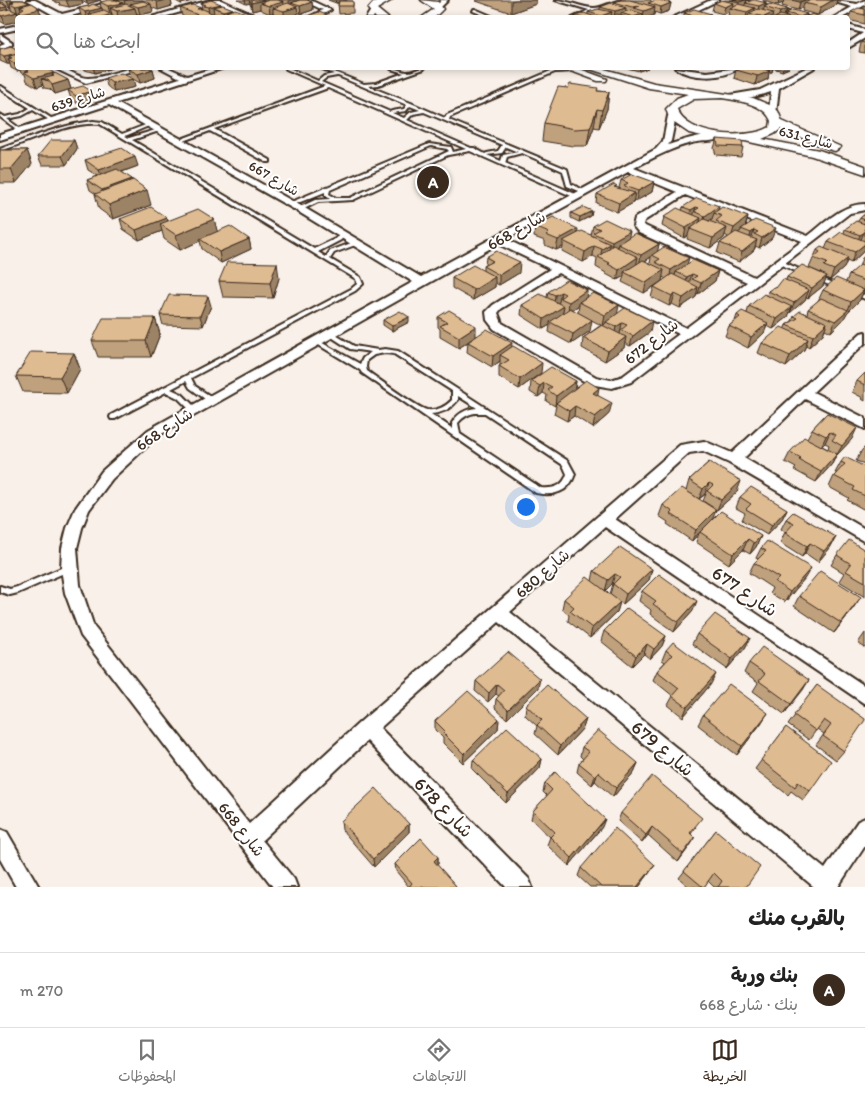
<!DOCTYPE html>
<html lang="ar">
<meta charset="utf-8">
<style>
:root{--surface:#fff;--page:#f6f6f6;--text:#222;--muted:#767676;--line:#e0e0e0;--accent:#3b2a1e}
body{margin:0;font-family:Itim,"Playpen Sans Arabic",sans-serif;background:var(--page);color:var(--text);direction:rtl}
.you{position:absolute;left:525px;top:506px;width:18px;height:18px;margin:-12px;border:4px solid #fff;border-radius:50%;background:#1a73e8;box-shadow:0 0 0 8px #1a73e833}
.badge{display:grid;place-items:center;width:32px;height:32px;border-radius:50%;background:var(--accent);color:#fff;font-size:16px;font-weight:700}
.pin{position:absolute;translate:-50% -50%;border:2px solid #fff;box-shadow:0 1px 5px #0006}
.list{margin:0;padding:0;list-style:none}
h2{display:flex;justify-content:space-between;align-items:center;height:65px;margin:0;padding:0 20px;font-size:21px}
h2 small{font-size:16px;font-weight:400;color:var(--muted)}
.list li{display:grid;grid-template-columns:32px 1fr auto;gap:15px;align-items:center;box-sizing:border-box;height:75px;padding:0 20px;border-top:1px solid var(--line)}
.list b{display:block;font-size:19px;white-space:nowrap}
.list p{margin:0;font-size:16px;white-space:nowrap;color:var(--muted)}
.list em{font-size:16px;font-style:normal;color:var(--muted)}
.icon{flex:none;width:28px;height:28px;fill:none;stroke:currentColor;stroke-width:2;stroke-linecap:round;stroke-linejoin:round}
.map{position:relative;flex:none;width:865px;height:887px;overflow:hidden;direction:ltr}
.search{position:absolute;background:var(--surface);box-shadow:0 2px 8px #0003;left:15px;right:15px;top:15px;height:55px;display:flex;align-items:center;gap:12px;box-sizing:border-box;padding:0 18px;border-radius:5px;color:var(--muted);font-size:19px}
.sheet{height:140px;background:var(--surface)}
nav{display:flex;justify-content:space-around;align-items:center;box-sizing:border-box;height:70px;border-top:1px solid var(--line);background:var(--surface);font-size:14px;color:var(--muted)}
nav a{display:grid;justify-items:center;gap:2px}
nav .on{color:var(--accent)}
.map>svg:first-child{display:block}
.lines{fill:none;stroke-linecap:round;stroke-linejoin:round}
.lane-casing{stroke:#3b2a1e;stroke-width:4}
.street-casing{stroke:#3b2a1e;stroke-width:4}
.secondary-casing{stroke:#3b2a1e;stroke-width:3}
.lane{fill:#fff;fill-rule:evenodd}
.street{fill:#fff;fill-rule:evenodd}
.secondary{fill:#fff;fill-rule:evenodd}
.wall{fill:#c0a17d;stroke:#3b2a1e;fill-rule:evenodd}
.shaded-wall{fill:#9c8366;stroke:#3b2a1e}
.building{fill:#dfbb91;stroke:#3b2a1e}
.labels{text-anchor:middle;stroke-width:4;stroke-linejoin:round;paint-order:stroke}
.far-street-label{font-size:14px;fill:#3b2a1e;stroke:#fff}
.street-label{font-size:16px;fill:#3b2a1e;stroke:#fff}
.near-street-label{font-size:19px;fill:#3b2a1e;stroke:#fff}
</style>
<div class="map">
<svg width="865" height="887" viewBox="0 0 865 887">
<rect width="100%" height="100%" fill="#f9f1e9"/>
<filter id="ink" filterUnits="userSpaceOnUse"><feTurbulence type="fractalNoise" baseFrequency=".02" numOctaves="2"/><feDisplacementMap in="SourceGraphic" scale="10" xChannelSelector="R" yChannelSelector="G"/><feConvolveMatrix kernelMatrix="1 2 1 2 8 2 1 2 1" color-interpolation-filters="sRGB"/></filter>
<g filter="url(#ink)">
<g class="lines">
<defs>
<path id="lane" d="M474 9H475L496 18H491L473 11Z
M286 68H289L318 81 324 76 334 74 320 68H324L364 84 376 83 404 73 391 69V68C396 68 402 72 408 72 413 72 419 68 424 68V69L378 85 368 86 411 103 445 118 447 115 553 70 577 69V71H576L555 72 450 117 449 120 567 169 571 184 588 192 584 193 567 186 563 171 522 153 507 157 505 163 580 196V198H576L470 151 448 155 353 200 318 202 302 210H298V208L315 200 330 199 325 195V192L293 205H289V203L429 144 451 147 453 152 466 149 328 88 214 129 270 160V162H266L210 131 180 142 176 141 325 86 286 69ZM337 76H338L407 105 404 109 392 111 390 112 321 82 326 78ZM410 106 420 110 411 112 404 118 392 113 406 111ZM424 112 502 145 498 151 487 153 485 154 474 148H471L407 120 413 114ZM431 146 447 149 449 151 350 198H336L329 194 330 190ZM506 147 518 152 503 155 501 161 487 155 502 153Z
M0 86H1L54 120 51 121 33 110 22 116 7 119 22 130 19 131 0 117V114L5 117 20 114 30 108 0 89Z
M93 121 102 122 122 134 148 124 151 125 125 136 129 138 159 129V131L132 140 314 249 337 238 340 233H344L345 234 341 240 318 252 326 257 330 251 354 242H358V244L334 253 330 259 360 277 363 284 355 291 191 378 195 386 213 398 214 400 213 402H209L190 388 186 381 171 389 182 394 195 407 196 409 195 411H191L178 398 166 392 115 419H111L110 417 111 415 351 289 357 284 356 279 100 124C69 121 29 142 0 151V149C30 138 60 125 93 121Z
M779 260 806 272 807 273 804 275 802 274 777 263V261Z
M816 276 841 286 842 287 839 289 837 288 814 279V277Z
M854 291 865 295V299L852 294V292Z
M329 331 354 346 378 350 385 349 398 351 568 461 575 474C569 492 554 497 536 493L362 373 360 370 312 341 313 340H317L360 364 363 358 371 352 350 349 327 334 326 333 327 332ZM385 353 394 354 452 391V400C445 407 437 411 427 410 419 409 377 378 367 371L366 367 367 360 374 355ZM458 396 477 408C466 409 458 413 452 423L453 429 431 414C443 413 451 409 458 400ZM475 413H485L563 465 567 474C563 487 553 489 541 488L460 434 458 423C463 417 468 414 475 413Z
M68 565 71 566 72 568 71 570 18 593 10 595 0 592V586L10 589 17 587Z"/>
<path id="street" d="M27 0H35L62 14 119 0H129L64 18H51L55 16Z
M210 0H221L260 18H250L216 2 160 18H148Z
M302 0H310L331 10 316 18H307L323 10Z
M441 0H448L440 8H436Z
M555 0C568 0 581 8 594 8 604 8 613 0 624 0L582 18H572L589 10Z
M711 0H719L682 18H672Z
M734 0H744L811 18H798Z
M828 0 857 4 865 0V5L842 18H833L852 7Z
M371 10 376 11 373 18H366Z
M18 25V29L0 33V29Z
M848 25 865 30V38L848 48V43L863 33 848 29Z
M0 34 12 42V44L0 50V45L5 43 0 39Z
M54 68C67 66 76 78 88 78 107 78 125 66 144 68L86 83Z
M161 68H169L187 76 214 68H224L117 103 303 207 421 277 656 149 663 141 668 116 672 114 676 116 671 141 668 145C680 141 712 130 722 137 715 143 701 140 692 143 671 148 653 158 634 168L808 236C825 223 842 204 865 204V210L850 213 631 382 612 388 589 384 494 329 487 320 486 312 493 305 550 269 498 244 158 436 112 479 89 510 82 528 77 548 80 585 94 627 249 824 360 722 680 445 704 441 732 453 861 333 865 332V343L813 392 865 418V429L805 399 744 458 865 529V542L729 463 703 451 689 453 615 519 865 686V704L605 527 510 612 825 869 858 821 865 818V846L838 887H814L499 622 380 728 529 879 532 887H506L367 741 262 840 294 879 297 887H273L81 636 65 593 61 569 62 548 67 528 75 509 102 471 148 430 413 282 297 211 109 105 0 140V134L180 78ZM628 172 677 192 635 218 633 226 639 233 747 282 686 328 506 239ZM685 195 802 241 754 277 643 225 644 221ZM558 273 679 334 623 376 611 380 596 377 502 323 498 313 501 309Z
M675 68 707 72 739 68C723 80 691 79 675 68Z
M806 68H814L779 88 776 114 769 112 771 92C759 96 735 103 724 96L760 90Z
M0 829 7 832 39 887H16L0 859Z"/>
<path id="secondary" d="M380 0H392L377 9 388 18H376L368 9 374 2Z
M421 0 438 2 443 9 434 18H421L434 9Z
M563 68H577L607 79 606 81H598Z
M587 68H601L654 83 753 98 772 106 778 111 782 121 841 147 835 151 831 150 781 129 774 134 762 139 819 150 865 166V174L812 156 745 141 720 140 689 133 670 120 666 109 677 98 688 94 649 88ZM722 98C738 101 764 103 771 121L770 127C748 140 686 137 677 109L694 99Z"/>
</defs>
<use href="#lane" class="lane-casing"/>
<use href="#street" class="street-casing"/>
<use href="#secondary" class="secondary-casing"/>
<use href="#lane" class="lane"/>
<use href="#street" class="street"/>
<use href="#secondary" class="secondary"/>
</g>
<path class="wall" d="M0 0H23L29 3V4L38 7 41 14 39 17 21 18 19 13H17L18 21 5 24 0 21V3L7 7 8 9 12 10 11 8 4 4 3 2 0 3Z
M52 0H101L87 4 82 1 83 4 69 7 60 5 59 2 58 3Z
M118 0H171L172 6 158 10 151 7 153 12 140 15 136 13 137 15 126 18H116L113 16V18H84L81 16 79 8H101L100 2 119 1Z
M174 0H195L181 4Z
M238 0H307L312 2 313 10 301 14 298 12V14L288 18H281L274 15 273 13 270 14 261 10 260 9 252 11 251 6 250 5V3L246 4Z
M328 0 353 1V13L339 14 338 3H336Z
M476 0H536V4L511 13 476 1Z
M621 0H651V2L671 3 669 11 660 14 654 12V15L647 18H574L588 14V12L600 9V7L614 4V2Z
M725 0H747L746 3H766L765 6 787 9 785 16H786V13L806 17 823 18H737L728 15 729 12 723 14 712 11 714 3Z
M763 0H837L836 5 818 15 802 11 803 7 798 10 782 6 783 3 778 5 763 1Z
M201 3 221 5 233 9V10L246 15 257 18H186L182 16 180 8H201L202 9Z
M865 6V24L848 20 851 12 863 9V7Z
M684 13 710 18H680L684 16Z
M865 42V53L859 52 861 43Z
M11 46 18 68H46L55 74 68 80 71 89 55 94 50 89 44 88 43 85 37 87 27 81 25 74 21 73 20 70 17 71 11 68 10 64H7L0 61V49Z
M84 68H112L95 73 85 70Z
M627 68H648L639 71Z
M740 68H789L782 71 773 68 772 72H769L768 79 755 85 734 78 736 70Z
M128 69H153L155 78 140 83 133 79 135 87 114 92 107 86 105 78 131 77Z
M568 88 609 92 607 109 599 128 594 127 587 146H573L542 141 544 123Z
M68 90 91 91 93 100 78 104 71 99Z
M717 139 743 147 741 157 716 155 714 148Z
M74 140 77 149 66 165H42L38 156Z
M0 150H27L32 164 16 183H0Z
M85 160 138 166 122 172 133 181 151 205 113 219 99 209 95 194H96L90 190 87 180 98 176 88 170Z
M621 180 654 182 652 192 636 201 634 200 633 203 617 212 596 203 597 194 617 188H619Z
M719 206 718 210 748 217 746 226 772 238 759 248 756 246 754 250 739 262 717 253 720 243 728 237 725 235 724 238 710 248 687 239 688 235 684 238 662 226 664 217 682 211 683 207Z
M592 211 591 216 579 222 571 218V213Z
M865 214V249L863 252 851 263 847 261 844 268 830 280 826 278 823 286 808 298 806 297 805 300 789 313 788 317 773 329 767 326 764 333 748 348 725 336 729 326 735 321 737 315 747 313 749 306 767 296 768 291 776 288 786 280 787 277 821 273 809 268 817 250 825 249 828 242 844 233 845 229 858 221 860 218Z
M167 218 168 221 214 219 217 232 249 239 251 249 221 263 202 249 200 241 180 250 164 239 162 231 139 240 123 229 120 219Z
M593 226 629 237 659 244 657 251 687 264 718 271 715 281 698 294 697 293 696 297 680 308 672 304 669 306 651 297 654 287 666 279 663 277 662 281 644 293 622 282 624 276 617 280 606 274V273L596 267 597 258 593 256 583 262 562 251 563 247 556 250 545 245V241L534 237 535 227 591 235ZM651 257 650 264 645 261Z
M865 256V294L863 293 860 300 847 313 843 320 831 332 825 329 823 334 809 347 806 345 804 350 786 367 758 353 762 343 785 328 786 325 792 321 794 316 807 314 808 309 818 301 823 290 846 282 849 275 859 267 862 258Z
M486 257 519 273 499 285 495 283V287L473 300 452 288V278L483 271V266L485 265Z
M279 278 273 298 223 297 219 281Z
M587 290 586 297 650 332 630 346 624 343V348L605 361 582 348 583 338 601 325 578 313 579 305 572 310 590 331 571 344 549 332 550 325 543 329 521 315 522 305 547 297 548 292Z
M211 306 203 326 163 325 160 315Z
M438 317 476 336 511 347 541 373 519 389 499 377V366H501L500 365V361L492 367 467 352 468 342 459 348 440 337V329L438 327Z
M155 318 160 334 151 357H98L92 341Z
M383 320 409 322 392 331 383 325Z
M74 353 80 369 67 393 23 392 16 376Z
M865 373V401L862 399 863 398 852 392 857 381Z
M531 381H576L575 389 598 395 609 414 593 428 574 416 567 421 554 414 556 406H555L546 401 547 395 543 393 538 397 530 392Z
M827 413 852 439 836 456 832 464 816 482 794 470 796 468 785 462 790 452 807 438 812 429ZM825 443 829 445 828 449 822 446Z
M865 447V464L856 461 862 450Z
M709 462 737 492 717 510 703 501 706 494 699 499 686 491 689 480Z
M841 462 865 467V507L863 509 847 500 849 498 829 487 834 476 837 473H835Z
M740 497 787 509 782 519 767 535 742 520 745 513 736 508Z
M663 505 713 519 761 536 756 547 750 554 743 550 729 564 696 542 699 533 692 541 667 524 668 522 659 516Z
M786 519 836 537 830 548 818 562 805 553 802 557 780 543 785 532 781 529Z
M761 548 805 578 785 602 770 593 772 588 749 573 754 563 758 559 756 558Z
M865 550V597L839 581 844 573 831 565 837 555Z
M652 569 649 580 623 604 620 602 617 612 590 638 568 621 569 615 562 609 564 599 592 581 594 571ZM612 584H613L610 594 605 591Z
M642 591 693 611 674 632 650 614 651 610 639 601Z
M799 596 854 607 834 633 794 606Z
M604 631 666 636 662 646 650 659 644 654 632 666 601 641Z
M865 633V648L858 643Z
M697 634 750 638 745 648 727 669 692 644Z
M666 650 711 684 683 717 668 705 673 696 653 680 657 671 665 662 662 660Z
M749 663 809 680 784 714 753 691 758 683 744 673Z
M476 681 538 688 507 719 495 708 496 699 499 696 496 694 488 702 475 691Z
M817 685 844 751 836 760 816 745 824 734 817 729 809 740 788 725Z
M526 705 586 719 583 728 558 755 535 734 537 726 525 715Z
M703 715 762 722 737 755 698 725Z
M499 719 498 729 463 763 443 743V738L435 730V721Z
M786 727 810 791 803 800 791 791 788 795 755 769Z
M582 747 638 763 634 772 613 797 595 781 592 785 577 772 579 763 583 759 580 756Z
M542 759 540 768 506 803 472 769 473 760Z
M545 783 602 827 569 866 547 845 550 837 531 819 533 811 547 796 543 792Z
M621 813 696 827 691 834 695 838 678 862 648 835 642 843 618 821Z
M341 821 409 824V832L374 867 342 830Z
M716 830 746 887H714L708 881 704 887H689L679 878Z
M438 857V864L437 865 456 886V887H409L396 871 395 864Z
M655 865 650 872 639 887H590L578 876 581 868Z"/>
<path class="shaded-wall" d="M7 0H21L29 3 31 11 20 6 22 13 19 11V13L18 14 14 2 11 1 13 4 10 3 11 8H10Z
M66 0H82L83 4 69 7Z
M86 0H101L87 4Z
M128 0H143L144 5 130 4 131 7 126 8 124 1Z
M165 0H171L172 6 158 10 157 2Z
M181 0H195L181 4Z
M245 0H249L250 3 246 4Z
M264 0H272L280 3 279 0H282L283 2 284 9 273 8V13L270 14 269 6 260 3V9L252 11 251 3Z
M293 0H302L291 3V8L290 9 289 1Z
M335 0H347L336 3Z
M515 0H536V4L511 13V1Z
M745 0H747L744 7 737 10 739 2Z
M779 0H784L783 3 778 5Z
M805 0H809L808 4 804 3 803 7 798 10 800 2Z
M833 0H837L836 5 818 15 821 7Z
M312 2 313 10 301 14 300 6Z
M123 3 124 10 135 8 137 15 126 18H118L117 11 110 8 112 14H110L108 6Z
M671 3 669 11 660 14 661 7Z
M734 3 733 8H730L729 12 723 14 725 7Z
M766 3 763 11 757 13 759 6Z
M151 4 153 12 140 15 138 7Z
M221 4 222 11 213 7 214 14 209 15 208 7Z
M7 7 9 14 17 12 19 18H18V21L5 24 2 16 0 15V8Z
M38 7 41 14 39 17 24 18 22 13Z
M297 7 298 14 288 18H284V11Z
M655 7 654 15 647 18H643L644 11Z
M102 8 104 16 89 14 90 18H87L85 12Z
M626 8 625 14 621 13V16L614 18 615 11Z
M755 8 754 14 749 13 748 18H746L747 12Z
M233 9 234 16 226 12 227 18H224L223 11Z
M787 9 784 16 778 18 780 12Z
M612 12 611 18H601V16Z
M246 13V18H234L233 17Z
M773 13 772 18H764V17Z
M112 14 113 18H99Z
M214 14 215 18H201Z
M643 14 642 18H633V17Z
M711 14 710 18H702Z
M807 14 806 17 800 18V17Z
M18 53V62L9 56 10 60 8 59 10 64H7L4 56Z
M18 62V68H19L20 70 17 71 14 63Z
M93 68H112L95 73Z
M640 68H648L639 71Z
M759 68H773L772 72H769L768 79 755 85Z
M783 68H789L782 71Z
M153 69 155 78 140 83 138 74Z
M54 73 57 81 54 76 52 75 54 82 41 79 43 85 37 87 34 78Z
M133 79 135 87 114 92 112 83Z
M68 80 71 89 55 94 52 85Z
M91 91 93 100 78 104 76 96Z
M609 92 607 109 599 128 602 110Z
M597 109 594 127 587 146 590 128Z
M74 140 77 149 66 165 62 156Z
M27 150 32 164 16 183 11 169Z
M135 157 138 166 102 179 99 170Z
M132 179 135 188 105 200 102 190Z
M654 182 652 192 636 201 638 191Z
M147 190 151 205 113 219 109 205Z
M635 193 633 203 617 212 619 203Z
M719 206 717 214 714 213 712 219 702 225 705 216Z
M696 207 693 217 689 220 691 210Z
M592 211 591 216 579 222 580 217Z
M748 217 745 227 741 229V231L731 238 734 228Z
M167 218 169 228 160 224 162 231 139 240 136 230Z
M701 218 698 228 690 229 688 235 684 238 686 228Z
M214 219 218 234 200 239V241L180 250 176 235Z
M727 228 724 238 710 248 713 238Z
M776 228 772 238 759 248 762 238Z
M578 229 577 239 563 241V247L556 250 558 240Z
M754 230 751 240 748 243 751 233Z
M630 231 628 240 618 244 617 247 611 251 612 241Z
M864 232 860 242 856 245 860 235Z
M249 239 251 249 221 263 219 252Z
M757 240 754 250 739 262 742 252Z
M610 244 609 254 600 258 602 249Z
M659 244 657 254 652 255 651 257 639 265 641 255Z
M865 244V249L863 252 851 263 855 252Z
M594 246 593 256 583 262 585 252Z
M638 257 636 267 624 272V276L617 280 619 270Z
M689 258 686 268 676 272 675 276 669 280 671 270Z
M848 258 844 268 830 280 834 270Z
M520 262 519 273 499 285V275Z
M277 263 279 278 273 298 270 283Z
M664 270 662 281 644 293 646 283Z
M718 271 715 281 698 294 701 283Z
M692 274 689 284 684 287 687 277Z
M827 276 823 286 808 298 812 288Z
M495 277V287L473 300 474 290Z
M698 287 696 297 680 308 683 298Z
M587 290 586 300 579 302V305L568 313 569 302Z
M809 290 805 300 790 313 794 303Z
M864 290 860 300 847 313 843 320 831 332 835 321 848 310 851 302Z
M561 292 559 302 554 306 555 295Z
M675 294 672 304 669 306 672 296Z
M208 296 211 306 203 326 200 316Z
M619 305 617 316 606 322 605 324 603 326 605 315Z
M564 306 562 316 550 322V325L543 329 544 319Z
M792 307 788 317 773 329 777 319Z
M409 317V322L392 331V326Z
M155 318 160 334 151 357 146 341Z
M592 320 590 331 571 344 573 334Z
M652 321 650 332 630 346 633 336Z
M622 323 620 334 614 338 616 327Z
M768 323 764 333 748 348 751 337Z
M827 323 823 334 809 347 813 336Z
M476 326V336L459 348V337Z
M626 337 624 348 605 361 608 351Z
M808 339 804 350 786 367 790 356Z
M512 343 511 354 500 355V361L492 367 493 356Z
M74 353 80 369 67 393 60 377Z
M542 363 541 373 519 389 520 379Z
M576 381 574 391 556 403 555 406 556 396Z
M544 383 543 393 538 397 540 386Z
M599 388 597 398 593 393Z
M612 403 609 414 593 428 595 417Z
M575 406 574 416 567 421 569 411Z
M857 428 852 439 836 456 842 446Z
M830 432 825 443 821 447 826 436Z
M837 454 832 464 816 482 821 472Z
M741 481 737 492 717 510 721 500Z
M709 483 705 494 699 499 703 489Z
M787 509 782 519 767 535 772 525Z
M716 510 712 521 700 532 692 541 696 530Z
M761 536 756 547 750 554 754 543Z
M836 537 830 548 818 562 824 551Z
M748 539 743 550 729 564 733 554Z
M810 543 805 553 802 557 807 546Z
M811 568 805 578 785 602 790 592Z
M652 569 649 580 623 604 626 594Z
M615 574 612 584 605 591 608 580Z
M861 597 854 607 834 633 841 623Z
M697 601 693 611 674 632 678 622Z
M620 602 617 612 590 638 592 628Z
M666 636 662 646 650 659 654 649Z
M750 638 745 648 727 669 732 659Z
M647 644 644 654 632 666 636 656Z
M716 674 711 684 683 717 687 707Z
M540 679 538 688 507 719 508 710Z
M809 680 803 690 784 714 791 704Z
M497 684 496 694 488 702 489 693Z
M768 713 762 722 737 755 742 746Z
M499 719 498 729 463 763 464 754Z
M586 719 583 728 558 755 560 746Z
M542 759 540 768 506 803 508 794Z
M638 763 634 772 613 797 616 788Z
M598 772 595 781 592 785 595 776Z
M605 819 602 827 569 866 572 858Z
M409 824V832L374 867 373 859Z
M652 827 648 835 642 843 646 835Z
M695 838 690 846 678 862 683 854Z
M438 857V864L433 869 434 861Z
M655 865 650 872 639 887H637Z"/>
<path class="building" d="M15 0H23L29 3 16 6 10 3 14 2 11 1Z
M109 0H116L123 3 108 6 100 2Z
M152 0H165L157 2Z
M211 0 221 4 208 7 203 6 206 5 201 3Z
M254 0H264L251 3V1Z
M269 0H278L283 2 269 6 260 3Z
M300 0H307L312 2 300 6 291 3Z
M621 0H630L655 7 644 11 634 8 640 6 632 7 614 2Z
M656 0H659L671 3 661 7 648 3Z
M722 0 734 3 725 7 714 3Z
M730 0H745L739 2Z
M753 0H755L766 3 759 6 745 3Z
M791 0H805L800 2Z
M811 0H833L821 7 804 3Z
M143 1 151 4 138 7 130 4Z
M339 1H353V6H338Z
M0 3H1L7 7 0 8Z
M32 3 38 7 36 10 22 13 19 11 24 8 20 6Z
M288 3 297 7 284 11 273 8Z
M611 3 626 8 615 11 600 7Z
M93 4 102 8 85 12 79 8 89 6Z
M126 4 135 8 117 11 110 8Z
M738 4 755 8 747 12 730 8Z
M770 4 787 9 780 12 764 7Z
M193 5 201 8 197 9H203L214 14 201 18H197L194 16 198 15 180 8Z
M223 5 233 9 223 11 213 7Z
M858 8 865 9V15L851 12Z
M10 9 17 12 2 16 0 15V11Z
M235 9 246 13 233 17 226 12Z
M598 9 612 12 601 16 588 12Z
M694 9 711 14 702 18H700L684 13Z
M758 9 773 13 764 17 749 13Z
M104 10 112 14 99 18H97L89 14Z
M631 10 643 14 633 17 621 13Z
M793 10 807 14 800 17 786 13Z
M319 12 332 17 329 18H306L304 17Z
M584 13 598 18 574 17Z
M217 14 225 18H206Z
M249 14 257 18H237Z
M617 14 628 18H608Z
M812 14 823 18 806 17Z
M716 15 725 18H711Z
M780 15 791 18H775Z
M152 16 155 18H145Z
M684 16 691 18H680Z
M11 46 18 50V53L4 56 0 54V49Z
M18 54V62L14 63 8 59 12 58 9 56Z
M24 68H46L54 73 34 78 24 72 29 71Z
M135 68H149L153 69 138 74 128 69Z
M740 68H760L770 71 758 76 736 70Z
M55 73 68 80 52 85 48 80 41 79 54 76 52 75Z
M121 73 133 79 112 83 105 78Z
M570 84 598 88 597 91 609 92 602 110 597 109 590 128 575 129 544 123 558 87 568 88Z
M83 86 91 91 76 96 68 90Z
M717 139 742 141 743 147 718 146Z
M51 140H74L62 156H38Z
M122 148 135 157 99 170 85 160Z
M0 150H27L11 169H0Z
M117 169 132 179 102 190 87 180Z
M632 174 654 182 638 191 624 186 628 183 621 180Z
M133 180 147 190 109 205 95 194Z
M614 184 617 186 614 187 635 193 619 203 597 194Z
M697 198 719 206 705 216 694 211 699 208 696 207 691 210 683 207Z
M151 207 167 218 136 230 120 219Z
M583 207 592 211 580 217 571 213Z
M722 207 748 217 734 228 716 221 722 216 714 213Z
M677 208 701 218 686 228 664 217Z
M198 209 214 219 176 235 160 224Z
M865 214V220L860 218Z
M553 217 578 229 558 240 546 235 549 233 535 227Z
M605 219 630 231 612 241 593 233 600 229 593 226Z
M704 219 727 228 713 238 690 229Z
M755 220 776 228 762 238 754 234 758 232 754 230 751 233 741 229Z
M856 221 865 224V232L860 235 845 229Z
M230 226 249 239 219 252 200 239Z
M582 231 610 244 602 249 594 246 585 252 563 241Z
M736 232 757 240 742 252 720 243Z
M841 232 865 241V244L855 252 828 242Z
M635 233 659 244 641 255 618 244Z
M613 245 638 257 619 270 608 264 610 263 598 257Z
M664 247 689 258 671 270 655 262 660 259 652 255Z
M821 247 848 258 834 270 824 266 827 263 813 258 820 252 817 250Z
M496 251 520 262 499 275 483 266 493 261 486 257Z
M643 260 664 270 646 283 624 272Z
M693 260 718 271 701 283 692 279 697 276 692 274 687 277 676 272Z
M227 262 277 263 270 283 219 281Z
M473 265 495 277 474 290 452 278Z
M802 265 827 276 812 288 787 277Z
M860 265 865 267V281L849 275Z
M672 274 698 287 683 298 675 294 672 296 654 287Z
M836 278 864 290 851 302 823 290Z
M783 279 809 290 794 303 768 291 774 287 776 288Z
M566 280 587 290 569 302 560 298 565 294 561 292 555 295 548 292Z
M593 293 619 305 605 315 579 302Z
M540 294 564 306 544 319 522 305Z
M764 294 792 307 777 319 749 306Z
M169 295 208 296 200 316 160 315Z
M821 298 848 310 835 321 808 309Z
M570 308 592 320 573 334 550 322Z
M625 308 652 321 633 336 621 330 627 325 622 323 616 327 606 322Z
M449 310 476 326 459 337 440 326 447 322 438 317Z
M400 311 409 317 392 326 383 320Z
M742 311 768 323 751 337 729 326 740 317 737 315Z
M800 311 827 323 813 336 786 325 798 318 794 316Z
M103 318H155L146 341H92Z
M602 325 626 337 608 351 583 338Z
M781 327 808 339 790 356 762 343Z
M487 329 512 343 493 356 468 342Z
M513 346 542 363 520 379 499 366 509 360 500 355Z
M31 352 74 353 60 377 16 376Z
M551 367 576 381 556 396 548 390 552 387 544 383 540 386 531 381Z
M865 373V385L857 381Z
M586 380 599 388 593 393 612 403 595 417 575 406 569 411 556 403Z
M827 413 857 428 842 446 832 440 836 435 830 432 826 436 812 429Z
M804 437 837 454 821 472 799 460 801 458 790 452Z
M845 457 865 467V496L853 490 855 487 834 476 845 464 841 462Z
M709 462 741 481 721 500 707 491 713 485 709 483 703 489 689 480Z
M751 487 787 509 772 525 746 509 751 504 740 497Z
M682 488 716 510 696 530 671 514 673 512 663 505Z
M721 511 761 536 754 543 748 539 733 554 700 532Z
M793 512 836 537 824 551 810 543 807 546 785 533 794 523 786 519Z
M849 540 865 550V582L846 571 851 564 837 555Z
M767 541 811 568 790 592 775 582 779 578 754 563 766 551 761 548Z
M620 547 652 569 626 594 613 584 620 577 615 574 608 580 594 571Z
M820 571 861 597 841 623 799 596Z
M659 574 697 601 678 622 653 604 656 601 642 591Z
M587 577 620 602 592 628 570 611 574 607 564 599Z
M627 608 666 636 654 649 647 644 636 656 604 631Z
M715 614 750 638 732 659 697 634Z
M673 642 716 674 687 707 672 696 679 688 657 671 672 655 666 650Z
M762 647 809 680 791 704 759 681 765 674 749 663Z
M508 652 540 679 508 710 496 699 504 690 497 684 489 693 476 681Z
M729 684 768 713 742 746 703 715Z
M547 685 586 719 560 746 537 725 542 720 526 705Z
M817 685 865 719V720L844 751 823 736 831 725 824 720 816 731 794 715Z
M468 691 499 719 464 754 443 733 445 731 435 721Z
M507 727 542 759 508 794 473 760Z
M786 727 831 761 810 791 798 782 795 787 761 760Z
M598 730 638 763 616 788 598 772 595 776 579 763 589 752 582 747Z
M555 772 605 819 572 858 550 837 555 832 533 811 552 790 545 783Z
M652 776 702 818 690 833 695 838 683 854 652 827 646 835 621 813Z
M376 788 409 824 373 859 341 821Z
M615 828 655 865 637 887H601L581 868Z
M716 830 760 867 746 887H718L722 881 714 873 704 887H703L684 871Z
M421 838 438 857 434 861 456 886 455 887H409L412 883 395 864Z"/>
</g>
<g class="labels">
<g class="far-street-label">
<text transform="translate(78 99) rotate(-17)" y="5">شارع 639</text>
<text transform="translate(806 137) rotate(14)" y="5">شارع 631</text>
<text transform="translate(274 178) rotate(30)" y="5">شارع 667</text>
</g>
<g class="street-label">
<text transform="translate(516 230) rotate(-29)" y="6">شارع 668</text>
<text transform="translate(651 341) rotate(-38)" y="6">شارع 672</text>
<text transform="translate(164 429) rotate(-33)" y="6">شارع 668</text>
<text transform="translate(542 573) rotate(-41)" y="6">شارع 680</text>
<text transform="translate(242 829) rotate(52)" y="6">شارع 668</text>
</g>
<g class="near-street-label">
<text transform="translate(745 591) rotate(34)" y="7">شارع 677</text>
<text transform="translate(663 748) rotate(40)" y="7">شارع 679</text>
<text transform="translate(444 807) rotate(46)" y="7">شارع 678</text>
</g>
</g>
</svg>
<div class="you"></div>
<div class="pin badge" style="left:433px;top:182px">A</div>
<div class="search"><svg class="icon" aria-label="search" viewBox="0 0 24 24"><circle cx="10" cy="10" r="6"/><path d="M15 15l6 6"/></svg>ابحث هنا</div>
</div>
<section class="sheet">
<h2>بالقرب منك<small></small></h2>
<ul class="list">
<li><span class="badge">A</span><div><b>بنك وربة</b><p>بنك · شارع 668</p></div><em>270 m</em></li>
</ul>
</section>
<nav>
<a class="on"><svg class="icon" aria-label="map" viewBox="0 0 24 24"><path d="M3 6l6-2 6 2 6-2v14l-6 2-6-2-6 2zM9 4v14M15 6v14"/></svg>الخريطة</a>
<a><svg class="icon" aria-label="directions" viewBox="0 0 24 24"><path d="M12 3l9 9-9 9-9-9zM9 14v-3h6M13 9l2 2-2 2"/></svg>الاتجاهات</a>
<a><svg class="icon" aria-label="saved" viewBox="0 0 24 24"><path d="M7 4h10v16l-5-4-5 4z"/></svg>المحفوظات</a>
</nav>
